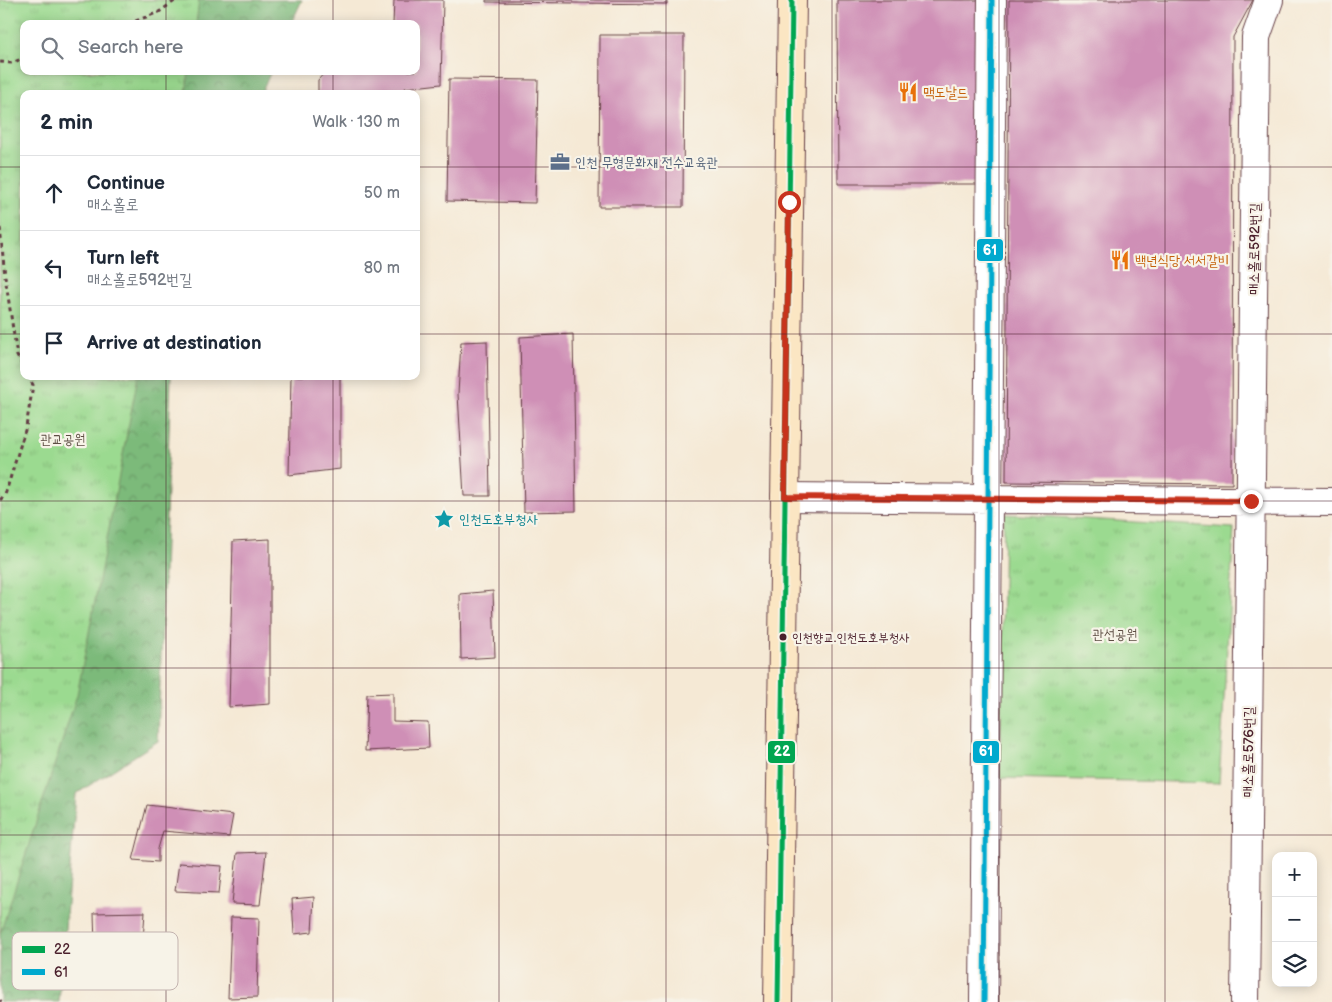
<!DOCTYPE html>
<meta charset="utf-8">
<style>
:root{--surface:#fff;--page:#f6f6f7;--text:#1f2937;--muted:#747a83;--line:#e0e1e3}
body{margin:0;font-family:"Balsamiq Sans","Poor Story",sans-serif;background:var(--page);color:var(--text)}
.controls{position:absolute;right:15px;bottom:15px;display:grid;overflow:hidden;border-radius:10px;box-shadow:0 2px 12px #0003}
.controls button{width:45px;height:45px;display:grid;place-items:center;padding:0;border:0;border-bottom:1px solid var(--line);background:var(--surface);color:var(--text);font:25px sans-serif}
.stop{position:absolute;width:15px;height:15px;margin:-11px;border:4px solid #c8321e;border-radius:50%;background:#fff}
.stop.end{background:#c8321e;border-color:#fff;box-shadow:0 1px 5px #0008}
.list{margin:0;padding:0;list-style:none}
h2{display:flex;justify-content:space-between;align-items:center;height:65px;margin:0;padding:0 20px;font-size:21px}
h2 small{font-size:16px;font-weight:400;color:var(--muted)}
.list li{display:grid;grid-template-columns:32px 1fr auto;gap:15px;align-items:center;box-sizing:border-box;height:75px;padding:0 20px;border-top:1px solid var(--line)}
.list b{display:block;font-size:19px;white-space:nowrap}
.list p{margin:0;font-size:16px;white-space:nowrap;color:var(--muted)}
.list em{font-size:16px;font-style:normal;color:var(--muted)}
.icon{flex:none;width:28px;height:28px;fill:none;stroke:currentColor;stroke-width:2;stroke-linecap:round;stroke-linejoin:round}
.map{position:relative;flex:none;width:1332px;height:1002px;overflow:hidden}
.search{position:absolute;background:var(--surface);box-shadow:0 2px 12px #0003;left:20px;top:20px;width:400px;height:55px;display:flex;align-items:center;gap:12px;box-sizing:border-box;padding:0 18px;border-radius:10px;color:var(--muted);font-size:19px}
.panel{position:absolute;background:var(--surface);box-shadow:0 2px 12px #0003;left:20px;top:90px;width:400px;height:290px;border-radius:10px}
.map>svg:first-child{display:block}
.forest{fill:url(#forest-crowns);stroke:#636c52}
.park{fill:url(#park-tufts);stroke:#727c5e}
.building{fill:#cf8fb6}
.lines{fill:none;stroke-linecap:round;stroke-linejoin:round}
.minor-casing{stroke:#643d44;stroke-width:30}
.secondary-casing{stroke:#643d44;stroke-width:30}
.path{stroke:#643d44;stroke-width:3;stroke-dasharray:4 4;stroke-linecap:butt}
.minor{stroke:#fff;stroke-width:28}
.secondary{stroke:#fbe6c3;stroke-width:28}
.bus-1-casing{stroke:#f7f3e8;stroke-width:9}
.bus-2-casing{stroke:#f7f3e8;stroke-width:9}
.bus-1{stroke:#00a651;stroke-width:5}
.bus-2{stroke:#00a9ce;stroke-width:5}
.route{stroke:#c8321e;stroke-width:6}
.grid{fill:none;stroke:#4a1f2b;stroke-width:1;stroke-opacity:0.55}
.bus-dot{fill:#4a1f2b;stroke:#f7f3e8;stroke-width:2}
.labels{text-anchor:middle;stroke-width:4.5;stroke-linejoin:round;paint-order:stroke}
.bus-label{font-size:13px;fill:#4a1f2b;stroke:#f7f3e8;text-anchor:start}
.food-label{font-size:14px;fill:#c56008;stroke:#f7f3e8;text-anchor:start}
.service-label{font-size:14px;fill:#4e5e75;stroke:#f7f3e8;text-anchor:start}
.street-label{font-size:14px;fill:#4a1f2b;stroke:#f7f3e8}
.park-label{font-size:14px;fill:#5e4e44;stroke:#f7f3e8}
.culture-label{font-size:14px;fill:#0d838f;stroke:#f7f3e8;text-anchor:start}
.key{fill:#f7f3e8;stroke:#c3b3af;stroke-width:1}
.key-label{font-size:14px;fill:#4a1f2b}
.line-badge{stroke:#f7f3e8;stroke-width:2}
.badge-label{font-size:14px;text-anchor:middle;font-weight:bold;fill:#fff}
</style>
<div class="map">
<svg width="1332" height="1002" viewBox="0 0 1332 1002">
<defs>
<pattern id="forest-crowns" width="20" height="18" patternUnits="userSpaceOnUse" patternTransform="scale(1.25)"><rect width="20" height="18" fill="#7cba7a"/><path d="M2 6a3 3 0 1 1 6 0M12 15a3 3 0 1 1 6 0" fill="none" stroke="#689764"/></pattern>
<pattern id="park-tufts" width="24" height="20" patternUnits="userSpaceOnUse" patternTransform="scale(1.25)"><rect width="24" height="20" fill="#9bda90"/><path d="M3 7l-1-3M5 7V3M7 7l1-3M15 17l-1-3M17 17v-4M19 17l1-3" fill="none" stroke="#87bb7c"/></pattern>
</defs>
<rect width="100%" height="100%" fill="#f7f3e8"/>
<filter id="ink" filterUnits="userSpaceOnUse"><feTurbulence type="fractalNoise" baseFrequency=".02" numOctaves="2"/><feDisplacementMap in="SourceGraphic" scale="10" xChannelSelector="R" yChannelSelector="G"/><feConvolveMatrix kernelMatrix="1 2 1 2 8 2 1 2 1" color-interpolation-filters="sRGB"/></filter>
<filter id="wash" filterUnits="userSpaceOnUse"><feTurbulence type="fractalNoise" baseFrequency=".0096" numOctaves="4" result="noise"/><feDisplacementMap in="SourceGraphic" scale="20" xChannelSelector="R" yChannelSelector="G"/><feGaussianBlur stdDeviation="1.12" result="paint"/><feColorMatrix in="noise" values="0 0 0 0 0 0 0 0 0 0 0 0 0 0 0 0 0 1.4 0 .05"/><feComposite in="paint" operator="in"/></filter>
<g filter="url(#wash)">
<rect width="100%" height="100%" fill="#f5e9d5"/>
<path class="forest" d="M0 0H302L291 24H24V71H271L261 94H24V376H171L158 741 76 794 59 1002H0Z"/>
<path class="park" d="M0 0H199L196 24H24V71H189L186 94H24V376H138L77 695 0 934Z
M1004 514 1234 528 1219 783 1000 778Z"/>
<g id="blocks">
<path class="building" d="M394 0H443L441 84 405 88V94H318V80L326 71H416V24H393Z
M486 0H667V4L486 2Z
M837 0H981L978 184H838Z
M1009 0H1253L1233 37 1232 484 1006 482Z
M600 35H684L683 207H599Z
M449 79 538 80 535 203 447 201Z
M573 334 576 511 524 512 520 337Z
M487 341 490 496H464L458 394 461 342Z
M291 376H340V469L289 475Z
M270 539V704L229 707 233 541Z
M493 591 495 657 461 659 460 594Z
M393 693V721L428 722 429 748 365 751 367 694Z
M147 805 233 815 229 837 163 831 158 849V862L133 860Z
M266 852 260 905 232 904 237 853Z
M179 863 222 866 219 893 175 891Z
M314 897 312 932 294 934 292 899Z
M145 912 140 981 96 980 94 913Z
M231 917 259 918 257 997 228 998Z"/>
</g>
</g>
<g filter="url(#ink)">
<use href="#blocks" fill-opacity="0" stroke="#643d44" stroke-width="1"/>
<g class="lines">
<defs>
<path id="minor" d="M785 497 1332 502
M984 1002 992 0
M1245 1002 1256 37 1269 0"/>
<path id="secondary" d="M778 1002 792 0"/>
</defs>
<use href="#minor" class="minor-casing"/>
<use href="#secondary" class="secondary-casing"/>
<path class="path" d="M128 24 159 12 176 0
M0 62 12 63 24 58
M0 228 5 276 17 356 24 368
M0 500 5 495 26 427 33 385 28 376
M0 1000 1 1002"/>
<use href="#minor" class="minor"/>
<use href="#secondary" class="secondary"/>
<defs>
<path id="bus-1" d="M778 1002 792 0"/>
<path id="bus-2" d="M984 1002 992 0"/>
</defs>
<use href="#bus-1" class="bus-1-casing"/>
<use href="#bus-2" class="bus-2-casing"/>
<use href="#bus-1" class="bus-1"/>
<use href="#bus-2" class="bus-2"/>
</g>
</g>
<g class="lines" filter="url(#ink)">
<path class="route" d="M789 202 785 497 1251 501"/>
</g>
<path class="grid" d="M166 0V24M333 0V24M499 0V1002M666 0V1002M832 0V1002M999 0V1002M1165 0V1002M166 71V94M333 71V94M0 167H24M416 167H1332M0 334H24M416 334H1332M166 376V1002M333 376V1002M0 501H1332M0 668H1332M0 835H1332"/>
<defs>
<symbol id="restaurant-bare" viewBox="-9 -9 18 18"><path d="M-5-6h1v4h1v-4h1v4h1v-4h1v5L-1.5 .5V6h-2V.5L-5-1ZM5-6V6H3V1.5H1.5Q1.5-4 5-6Z" fill="#e8710a" stroke="#f7f3e8" stroke-width="2.5" paint-order="stroke"/></symbol>
<symbol id="office-bare" viewBox="-9 -9 18 18"><path d="M-6-3h4V-5.5h4V-3h4V5H-6ZM-1-4.5V-3h2v-1.5ZM-6 0V1H6V0Z" fill="#5c6f8a" stroke="#f7f3e8" stroke-width="2.5" paint-order="stroke"/></symbol>
<symbol id="sight-bare" viewBox="-9 -9 18 18"><path d="M0-6L1.8-2.2L6-1.7L2.9 1.2L3.7 5.4L0 3.3L-3.7 5.4L-2.9 1.2L-6-1.7L-1.8-2.2Z" fill="#0f9aa8" stroke="#f7f3e8" stroke-width="2.5" paint-order="stroke"/></symbol>
</defs>
<g fill-rule="evenodd">
<use href="#restaurant-bare" x="894" y="78" width="28" height="28"/>
<use href="#office-bare" x="546" y="148" width="28" height="28"/>
<use href="#restaurant-bare" x="1106" y="246" width="28" height="28"/>
<use href="#sight-bare" x="430" y="505" width="28" height="28"/>
</g>
<circle class="bus-dot" cx="783" cy="637" r="4.5"/>
<g class="labels">
<g class="bus-label">
<text x="792" y="642">인천향교.인천도호부청사</text>
</g>
<g class="food-label">
<text x="923" y="97">맥도날드</text>
<text x="1135" y="265">백년식당 서서갈비</text>
</g>
<g class="service-label">
<text x="575" y="167">인천 무형문화재 전수교육관</text>
</g>
<g class="street-label">
<text transform="translate(1254 249) rotate(-89)" y="5">매소홀로592번길</text>
<text transform="translate(1248 752) rotate(-89)" y="5">매소홀로576번길</text>
</g>
<g class="park-label">
<text x="63" y="444">관교공원</text>
<text x="1115" y="639">관선공원</text>
</g>
<g class="culture-label">
<text x="459" y="524">인천도호부청사</text>
</g>
</g>
<rect x="12" y="932" width="166" height="58" rx="8" class="key"/>
<rect x="22" y="946" width="23" height="7" fill="#00a651"/>
<rect x="22" y="969" width="23" height="6" fill="#00a9ce"/>
<g class="key-label">
<text x="54" y="954">22</text>
<text x="54" y="977">61</text>
</g>
<g class="line-badge">
<rect x="976" y="238" width="28" height="24" rx="5" fill="#00a9ce"/>
<rect x="767" y="740" width="29" height="24" rx="5" fill="#00a651"/>
<rect x="972" y="740" width="28" height="24" rx="5" fill="#00a9ce"/>
</g>
<g class="badge-label">
<text x="990" y="255">61</text>
<text x="782" y="756">22</text>
<text x="986" y="756">61</text>
</g>
</svg>
<div class="controls">
<button>+</button>
<button>−</button>
<button><svg class="icon" aria-label="layers" viewBox="0 0 24 24"><path d="M12 4l9 5-9 5-9-5zM3 14l9 5 9-5"/></svg></button>
</div>
<div class="stop" style="left:789px;top:202px"></div>
<div class="stop end" style="left:1251px;top:501px"></div>
<div class="search"><svg class="icon" aria-label="search" viewBox="0 0 24 24"><circle cx="10" cy="10" r="6"/><path d="M15 15l6 6"/></svg>Search here</div>
<section class="panel">
<h2>2 min<small>Walk · 130 m</small></h2>
<ul class="list">
<li><svg class="icon" aria-label="ahead" viewBox="0 0 24 24"><path d="M12 20V5M6 11l6-6 6 6"/></svg><div><b>Continue</b><p>매소홀로</p></div><em>50 m</em></li>
<li><svg class="icon" aria-label="left" viewBox="0 0 24 24"><path d="M17 20v-9H6M10 6l-5 5 5 5"/></svg><div><b>Turn left</b><p>매소홀로592번길</p></div><em>80 m</em></li>
<li><svg class="icon" aria-label="arrive" viewBox="0 0 24 24"><path d="M6 21V4h12l-3 4 3 4H6"/></svg><div><b>Arrive at destination</b></div></li>
</ul>
</section>
</div>
